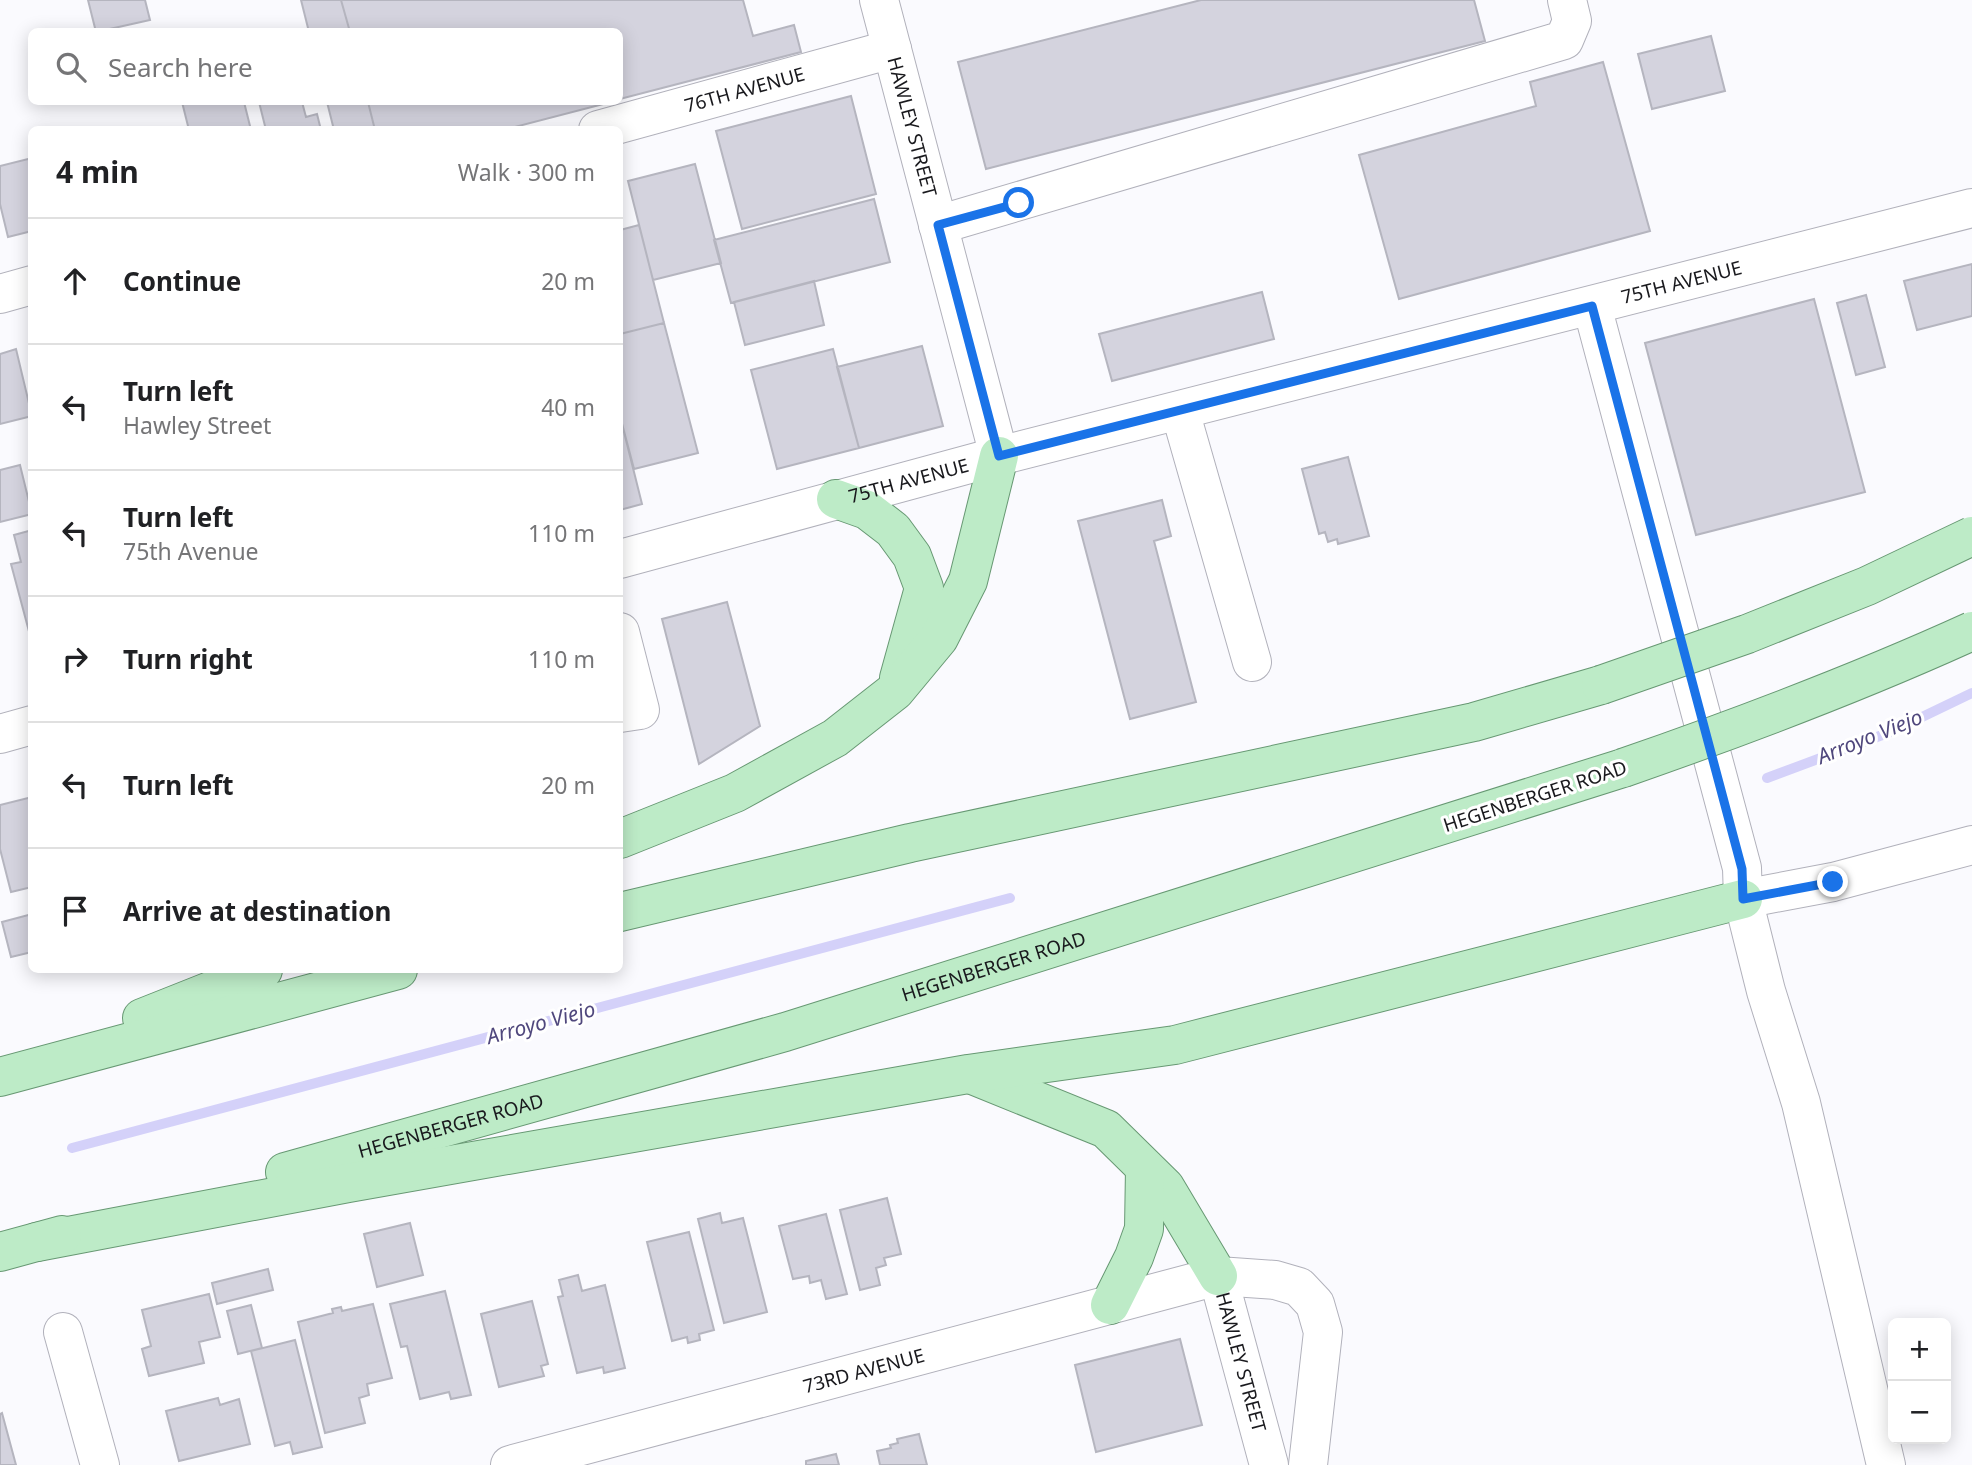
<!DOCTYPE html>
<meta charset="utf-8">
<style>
:root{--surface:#fff;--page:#f6f6f6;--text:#202124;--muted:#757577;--line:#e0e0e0}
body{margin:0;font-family:"Noto Sans",sans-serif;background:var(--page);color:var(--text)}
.controls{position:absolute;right:21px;bottom:21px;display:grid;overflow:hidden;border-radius:10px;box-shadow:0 4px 18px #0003}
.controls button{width:63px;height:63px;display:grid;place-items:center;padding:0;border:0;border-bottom:2px solid var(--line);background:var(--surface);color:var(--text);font:35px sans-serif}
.stop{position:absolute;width:21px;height:21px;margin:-16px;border:5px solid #1a73e8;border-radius:50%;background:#fff}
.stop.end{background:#1a73e8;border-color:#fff;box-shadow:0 2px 7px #0008}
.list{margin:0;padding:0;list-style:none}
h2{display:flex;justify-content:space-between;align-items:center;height:91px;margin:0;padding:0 28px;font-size:30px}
h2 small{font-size:23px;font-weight:400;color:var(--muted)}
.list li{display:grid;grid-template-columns:46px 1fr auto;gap:21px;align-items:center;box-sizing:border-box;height:126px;padding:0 28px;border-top:2px solid var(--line)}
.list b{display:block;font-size:26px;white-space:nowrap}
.list p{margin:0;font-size:23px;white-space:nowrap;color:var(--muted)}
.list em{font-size:23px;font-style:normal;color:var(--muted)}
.icon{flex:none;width:38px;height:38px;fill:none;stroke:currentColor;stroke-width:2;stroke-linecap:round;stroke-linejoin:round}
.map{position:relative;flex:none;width:1972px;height:1465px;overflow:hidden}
.search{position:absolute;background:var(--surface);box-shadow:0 4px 18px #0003;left:28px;top:28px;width:595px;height:77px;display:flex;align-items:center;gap:18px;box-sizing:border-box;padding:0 24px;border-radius:10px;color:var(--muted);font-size:26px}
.panel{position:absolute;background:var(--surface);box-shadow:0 4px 18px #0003;left:28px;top:126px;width:595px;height:847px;border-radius:10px}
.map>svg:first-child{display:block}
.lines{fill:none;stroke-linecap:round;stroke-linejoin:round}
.stream{stroke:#d4d1f9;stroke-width:10}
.building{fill:#d4d3de;stroke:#b5b5bf;stroke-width:2}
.minor-casing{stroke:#b1b1bb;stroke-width:40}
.major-casing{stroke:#679873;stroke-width:40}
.minor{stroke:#fff;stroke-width:38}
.major{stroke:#bdebc7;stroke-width:38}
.major-bridge-casing{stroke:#679873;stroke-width:40;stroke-linecap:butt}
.major-bridge{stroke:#bdebc7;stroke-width:38}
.route{stroke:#1a73e8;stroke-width:9}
.labels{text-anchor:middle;stroke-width:6;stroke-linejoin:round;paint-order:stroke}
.street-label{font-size:19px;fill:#19191d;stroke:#fff}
.water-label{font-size:21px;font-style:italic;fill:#50487d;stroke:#fff}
</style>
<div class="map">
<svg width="1972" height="1465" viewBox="0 0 1972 1465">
<rect width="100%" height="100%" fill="#fafafe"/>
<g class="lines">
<path class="stream" d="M1767 778 1893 731 1972 693
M72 1148 1010 898"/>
</g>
<path class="building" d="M88 0H145L150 20 96 32Z
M301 0H341L350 32H309Z
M341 0H743L753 36 794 25 801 52 620 99V32H350Z
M1201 0H1474L1485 41 986 169 958 62Z
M1711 36 1725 91 1652 109 1638 54Z
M1603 62 1650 231 1399 299 1359 155 1536 106 1530 82Z
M851 96 876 194 742 229 716 131Z
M182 102H244L251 130H189Z
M259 102H302L306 117 317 114 321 130H266Z
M327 102H368L375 130H334Z
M368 102H611L503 130H375Z
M32 158V231L8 237 0 204V166Z
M695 164 721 263 653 280 628 181Z
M874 199 890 262 731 303 714 240Z
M639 225 664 323 620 334V230Z
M1972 264V316L1917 330 1904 281Z
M814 281 824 325 745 345 734 302Z
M1262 292 1274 339 1112 381 1099 334Z
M1866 295 1885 367 1856 375 1837 303Z
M1814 299 1865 492 1696 535 1645 343Z
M664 323 698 453 634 469 620 416V334Z
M922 346 943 426 859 448 837 367Z
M16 349 32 416 0 424V354Z
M833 349 859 448 777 469 751 370Z
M620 416 642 504 620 510Z
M1348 457 1369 536 1338 544 1337 539 1328 542 1325 532 1319 534 1302 469Z
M20 465 32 514 0 522V470Z
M1162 500 1171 536 1154 541 1196 702 1130 719 1078 521Z
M32 530V639H31L11 564 21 562 14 535Z
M727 602 760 726 699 764 662 619Z
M32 797V887L11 892 0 849V805Z
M32 914V952L11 957 2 922Z
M887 1198 901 1254 884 1258 886 1265 876 1268 880 1285 860 1290 840 1210Z
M720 1213 722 1223 743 1218 767 1312 724 1323 698 1219Z
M826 1214 847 1294 826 1299 821 1280 810 1283 809 1276 793 1279 779 1226Z
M410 1223 423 1275 377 1287 364 1234Z
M689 1232 714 1330 699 1334 700 1340 688 1343 687 1337 672 1341 647 1242Z
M268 1269 273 1290 217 1304 212 1283Z
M578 1275 582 1291 605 1285 625 1368 604 1373 603 1367 577 1373 558 1297 563 1296 559 1280Z
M445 1291 471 1395 451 1399 449 1392 420 1399 407 1346 401 1347 390 1304Z
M209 1294 220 1337 199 1342 204 1363 149 1376 142 1349 151 1346 142 1310Z
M532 1301 548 1364 541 1366 544 1376 499 1387 481 1314Z
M373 1304 392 1378 367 1384 369 1395 359 1398 365 1423 325 1433 298 1322 333 1313 332 1309 341 1307 342 1311Z
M251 1305 262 1348 238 1354 227 1311Z
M1180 1339 1202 1425 1096 1452 1075 1365Z
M295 1340 322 1447 293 1454 290 1442 275 1446 251 1351Z
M218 1398 220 1405 239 1399 250 1444 179 1461 166 1411Z
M2 1413 16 1465H0V1414Z
M919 1434 927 1465H880L877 1451 891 1448 890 1445 898 1443 897 1439Z
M836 1454 839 1465H806V1461Z"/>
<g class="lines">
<defs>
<g id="minor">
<path id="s1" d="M879 0 999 456"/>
<path id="s2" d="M598 130 892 49"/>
<path d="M938 225 1564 40 1572 21 1567 0"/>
<path d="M0 294 32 285"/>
<path d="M1592 306 1742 868 1743 899 1766 991 1801 1103 1886 1465"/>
<path d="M1180 411 1252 662"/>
<path id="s3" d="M620 559 999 456 1972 208"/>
<path d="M620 632 640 710 620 713"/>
<path d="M0 734 32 725"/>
<path d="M1743 899 1833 882 1972 845"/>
<path id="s4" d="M1218 1276 1269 1465"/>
<path d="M63 1332 100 1465"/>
<path id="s5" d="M510 1465 1218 1276 1275 1280 1299 1287 1315 1304 1323 1332 1308 1465"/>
</g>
<g id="major">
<path d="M836 499 867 510 893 530 912 556 924 588 899 678"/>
<path d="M620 839 735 793 835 738 895 691 939 638 968 581 999 456"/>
<path d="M620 912 910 843 1474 722 1601 685"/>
<path d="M142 1018 263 970"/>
<path d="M970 1074 1106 1129 1165 1187 1218 1276"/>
<path d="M0 1077 398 970"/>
<path id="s6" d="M285 1172 785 1032 1623 768"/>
<path d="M37 1242 348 1183 968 1074 1175 1045 1743 899"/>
<path d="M0 1252 62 1235"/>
<path d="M1110 1305 1134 1257 1144 1229 1145 1168"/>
</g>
</defs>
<use href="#minor" class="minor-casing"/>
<use href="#major" class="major-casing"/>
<use href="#minor" class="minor"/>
<use href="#major" class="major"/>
<defs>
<path id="major-bridge" d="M1601 685 1747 634 1867 586 1972 536
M1623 768C1741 727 1858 683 1972 631"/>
</defs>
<use href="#major-bridge" class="major-bridge-casing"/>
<use href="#major-bridge" class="major-bridge"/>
</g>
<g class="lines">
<path class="route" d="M1019 203 938 225 999 456 1592 306 1742 869 1743 899 1833 882"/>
</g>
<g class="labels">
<g class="street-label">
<text dy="7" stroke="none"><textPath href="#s2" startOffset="152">76TH AVENUE</textPath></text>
<text dy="7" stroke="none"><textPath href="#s1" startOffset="131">HAWLEY STREET</textPath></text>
<text dy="7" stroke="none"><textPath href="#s3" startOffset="1097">75TH AVENUE</textPath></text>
<text dy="7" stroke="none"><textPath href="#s3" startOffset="299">75TH AVENUE</textPath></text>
<text transform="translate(1535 796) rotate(-18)" y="7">HEGENBERGER ROAD</text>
<text dy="7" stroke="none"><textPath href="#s6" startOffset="738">HEGENBERGER ROAD</textPath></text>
<text dy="7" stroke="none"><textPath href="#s6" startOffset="172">HEGENBERGER ROAD</textPath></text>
<text dy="7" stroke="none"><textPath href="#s4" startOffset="89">HAWLEY STREET</textPath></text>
<text dy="7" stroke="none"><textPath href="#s5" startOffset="366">73RD AVENUE</textPath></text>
</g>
<g class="water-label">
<text transform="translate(1870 737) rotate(-22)" y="7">Arroyo Viejo</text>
<text transform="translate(541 1023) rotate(-15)" y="7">Arroyo Viejo</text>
</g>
</g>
</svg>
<div class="controls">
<button>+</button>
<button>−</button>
</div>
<div class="stop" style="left:1019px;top:203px"></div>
<div class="stop end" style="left:1833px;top:882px"></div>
<div class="search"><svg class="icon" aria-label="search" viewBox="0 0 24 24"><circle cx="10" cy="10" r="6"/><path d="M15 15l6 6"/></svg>Search here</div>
<section class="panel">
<h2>4 min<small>Walk · 300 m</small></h2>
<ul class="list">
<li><svg class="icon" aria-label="ahead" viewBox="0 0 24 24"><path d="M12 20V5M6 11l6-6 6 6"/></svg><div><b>Continue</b></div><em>20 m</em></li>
<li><svg class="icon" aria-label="left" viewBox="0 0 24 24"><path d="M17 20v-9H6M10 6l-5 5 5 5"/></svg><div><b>Turn left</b><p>Hawley Street</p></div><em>40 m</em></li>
<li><svg class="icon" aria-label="left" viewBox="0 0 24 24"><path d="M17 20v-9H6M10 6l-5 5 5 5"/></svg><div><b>Turn left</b><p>75th Avenue</p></div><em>110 m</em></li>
<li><svg class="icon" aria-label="right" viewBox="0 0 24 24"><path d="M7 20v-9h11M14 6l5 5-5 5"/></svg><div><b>Turn right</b></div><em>110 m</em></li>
<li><svg class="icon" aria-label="left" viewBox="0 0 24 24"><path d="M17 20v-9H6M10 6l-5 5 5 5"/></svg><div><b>Turn left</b></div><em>20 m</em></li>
<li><svg class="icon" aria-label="arrive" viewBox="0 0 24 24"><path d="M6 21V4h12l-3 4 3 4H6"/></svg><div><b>Arrive at destination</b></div></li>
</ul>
</section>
</div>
